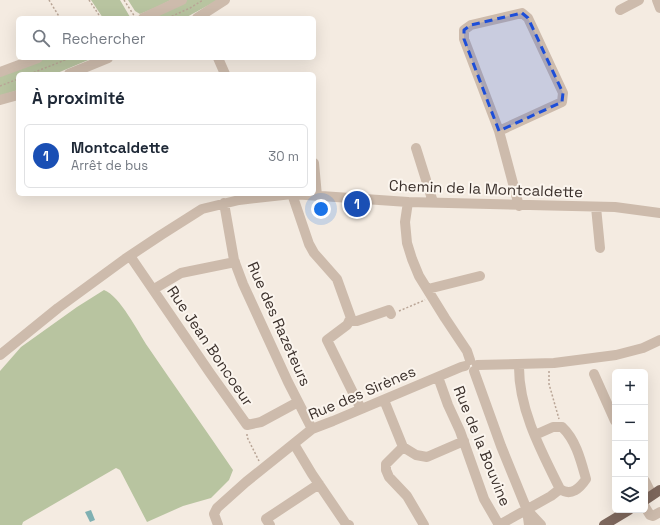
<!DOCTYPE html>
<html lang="fr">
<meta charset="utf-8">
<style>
:root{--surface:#fff;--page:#f2f2f3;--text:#1f2937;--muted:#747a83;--line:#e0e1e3;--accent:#b45309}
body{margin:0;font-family:"Space Grotesk",sans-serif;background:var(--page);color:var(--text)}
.controls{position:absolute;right:12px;bottom:12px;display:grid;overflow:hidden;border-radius:6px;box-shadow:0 4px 16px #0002}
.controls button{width:36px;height:36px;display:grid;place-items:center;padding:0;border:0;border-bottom:1px solid var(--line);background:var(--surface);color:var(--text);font:20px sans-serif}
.you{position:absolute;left:321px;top:209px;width:14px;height:14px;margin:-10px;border:3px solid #fff;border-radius:50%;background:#1a73e8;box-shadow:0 0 0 6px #1a73e833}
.badge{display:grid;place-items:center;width:26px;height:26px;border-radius:50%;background:var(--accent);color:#fff;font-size:13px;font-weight:700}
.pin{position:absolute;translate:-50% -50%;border:2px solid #fff;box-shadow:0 1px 4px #0006}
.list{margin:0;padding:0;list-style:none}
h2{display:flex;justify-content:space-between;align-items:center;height:52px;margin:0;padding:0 16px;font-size:17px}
h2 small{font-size:13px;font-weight:400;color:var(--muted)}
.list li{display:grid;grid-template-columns:26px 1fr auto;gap:12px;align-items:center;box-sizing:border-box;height:64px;margin:0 8px 8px;padding:0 8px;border:1px solid var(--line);border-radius:6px}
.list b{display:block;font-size:15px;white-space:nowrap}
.list p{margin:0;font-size:13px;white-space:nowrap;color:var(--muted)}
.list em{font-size:13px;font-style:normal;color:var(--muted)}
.icon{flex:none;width:22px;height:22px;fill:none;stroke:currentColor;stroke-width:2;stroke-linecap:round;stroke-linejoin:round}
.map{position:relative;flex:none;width:660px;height:525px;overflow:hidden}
.search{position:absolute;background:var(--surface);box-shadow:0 4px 16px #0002;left:16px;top:16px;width:300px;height:44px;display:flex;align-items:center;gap:10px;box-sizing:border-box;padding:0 14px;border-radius:6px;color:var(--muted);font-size:15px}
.panel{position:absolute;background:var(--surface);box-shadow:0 4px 16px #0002;left:16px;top:72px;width:300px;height:124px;border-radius:6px}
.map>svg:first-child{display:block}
.green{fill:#b8c4a0}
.water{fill:#7fb0b2}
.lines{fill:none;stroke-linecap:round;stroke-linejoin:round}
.path{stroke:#b9a596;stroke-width:1.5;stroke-dasharray:2 2;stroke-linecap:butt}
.minor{stroke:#cdbbac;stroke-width:10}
.major{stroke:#7d675c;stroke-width:10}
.marked{fill:#1d4ed8;fill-opacity:0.2;stroke:#1d4ed8;stroke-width:3;stroke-dasharray:8 5;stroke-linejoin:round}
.labels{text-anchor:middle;stroke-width:4;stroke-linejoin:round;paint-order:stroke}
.street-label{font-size:15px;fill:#3b302b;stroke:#fbf5ee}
</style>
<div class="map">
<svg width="660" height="525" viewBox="0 0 660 525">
<rect width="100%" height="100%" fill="#f4ebe1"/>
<path class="green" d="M91 0H120L130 17 127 18H103Z
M128 0H171L157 7 140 14 135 11Z
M187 0H218L185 18H149L173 8Z
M47 58H93L55 74H18V90L0 96V76Z
M104 290C120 296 138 332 148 347 176 388 205 429 233 470L229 480 211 498 183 506 147 522 120 470 116 468 23 522 22 525H0V371L21 347 77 307Z"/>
<path class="water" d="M91 510 95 520 90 522 85 512Z"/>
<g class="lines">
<path class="path" d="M49 0 60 18
M89 0 101 18
M124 0 135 17
M168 18 190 8 203 0
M30 74 70 58
M0 86 18 79
M399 311 425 300
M549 371V384L559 419
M247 434V437L259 461"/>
<path class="minor" d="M657 0 660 8
M620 10 639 0
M143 18 182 0
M197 18 225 0
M218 58 225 74
M0 72 38 58
M69 74 108 58
M0 100 18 95
M499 131 562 102 563 93 528 18 522 13 471 25 464 30V39L499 131 519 206
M416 148 433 202
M314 163 317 196
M292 194 309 244 314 253 337 279 351 318 347 325 327 340 361 409
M408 202 405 222 407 243 412 259 419 276 445 318 467 351 470 360
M224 203 234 260 243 284 288 382 312 429
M596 207 600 248
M130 256 210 373 247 425 261 422 298 402
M154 289 181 273 235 262
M428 289 480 276
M349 321H357L389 310 391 314
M0 355 58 308 125 259 161 235 202 209 239 200 292 194 408 202 615 207 660 213
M519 364C518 408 541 451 560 489
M477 365 554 363 616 355 643 348 660 340
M474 371 501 446 527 510 529 525
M594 374 615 421
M438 377 448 405 460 431 484 499 499 525
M384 400 403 447 416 455 427 457 464 441
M535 435 553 427H562C576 440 581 461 586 479 580 488 571 497 560 489
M294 444 312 474 346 524 349 525
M403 447 386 464V470L389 477 407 496 424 525
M645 481 652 495
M645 507 650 515 653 516 660 512
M527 510 541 525
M218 525 214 514 217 508 246 482 312 429 333 421 461 367 465 366
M270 525 266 519 319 484
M499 525 551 496 560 489"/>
<path class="major" d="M645 500 660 490
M604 525 629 510"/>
</g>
<path class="marked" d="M522 13 528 18 563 93 562 102 499 131 464 39V30L471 25Z"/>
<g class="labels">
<g class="street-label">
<text transform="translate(486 189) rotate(2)" y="5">Chemin de la Montcaldette</text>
<text transform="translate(279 324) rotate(66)" y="5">Rue des Razeteurs</text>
<text transform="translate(210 346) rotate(56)" y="5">Rue Jean Boncoeur</text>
<text transform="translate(362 393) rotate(-23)" y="5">Rue des Sirènes</text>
<text transform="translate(482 446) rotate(68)" y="5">Rue de la Bouvine</text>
</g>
</g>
</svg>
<div class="controls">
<button>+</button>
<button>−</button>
<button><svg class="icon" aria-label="locate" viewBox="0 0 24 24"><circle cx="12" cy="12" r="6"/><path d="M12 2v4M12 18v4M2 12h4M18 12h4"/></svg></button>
<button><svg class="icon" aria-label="layers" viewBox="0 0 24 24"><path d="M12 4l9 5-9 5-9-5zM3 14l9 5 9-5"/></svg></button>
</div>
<div class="you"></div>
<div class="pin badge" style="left:357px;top:204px;background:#1a4fb4">1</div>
<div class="search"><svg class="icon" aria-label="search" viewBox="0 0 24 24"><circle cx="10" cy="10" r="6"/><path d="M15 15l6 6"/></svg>Rechercher</div>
<section class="panel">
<h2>À proximité<small></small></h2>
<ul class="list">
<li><span class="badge" style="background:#1a4fb4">1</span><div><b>Montcaldette</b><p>Arrêt de bus</p></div><em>30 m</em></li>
</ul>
</section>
</div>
